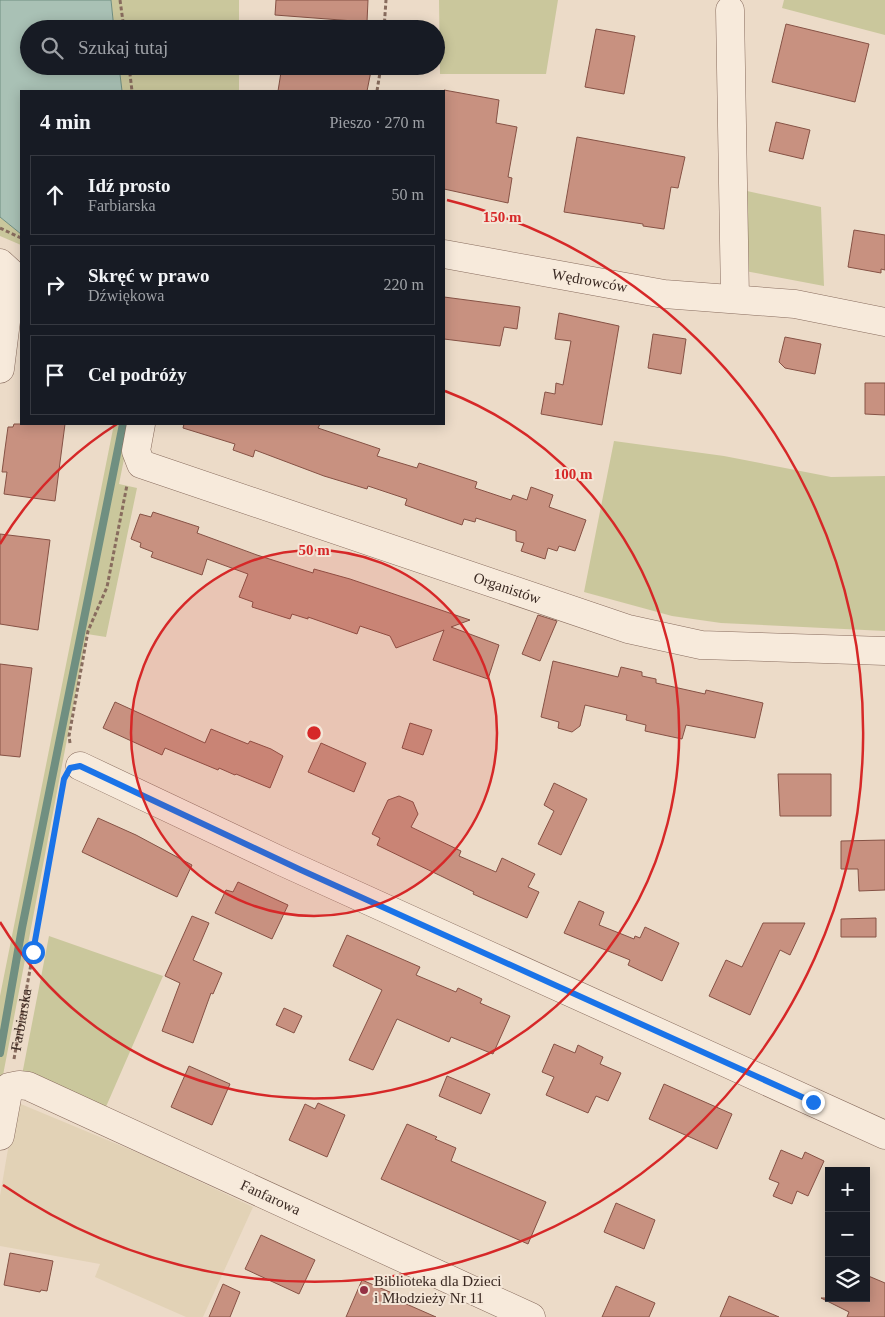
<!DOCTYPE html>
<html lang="pl">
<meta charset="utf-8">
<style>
:root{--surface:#171b24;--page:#242831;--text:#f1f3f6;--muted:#9ea1a6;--line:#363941}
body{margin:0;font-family:"Times New Roman",serif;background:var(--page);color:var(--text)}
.controls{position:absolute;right:15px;bottom:15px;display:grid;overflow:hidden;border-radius:0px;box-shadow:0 2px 12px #0003}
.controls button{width:45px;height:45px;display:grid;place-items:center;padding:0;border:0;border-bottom:1px solid var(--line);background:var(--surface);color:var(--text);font:25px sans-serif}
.stop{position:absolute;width:15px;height:15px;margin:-11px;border:4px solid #1a73e8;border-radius:50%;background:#fff}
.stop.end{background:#1a73e8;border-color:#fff;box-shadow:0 1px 5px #0008}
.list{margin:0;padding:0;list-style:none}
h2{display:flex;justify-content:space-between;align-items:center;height:65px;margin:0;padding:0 20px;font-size:21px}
h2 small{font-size:16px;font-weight:400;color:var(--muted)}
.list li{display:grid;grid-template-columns:32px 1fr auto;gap:15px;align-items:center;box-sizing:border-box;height:80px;margin:0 10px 10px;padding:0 10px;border:1px solid var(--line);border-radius:0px}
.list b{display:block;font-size:19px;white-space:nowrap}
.list p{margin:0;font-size:16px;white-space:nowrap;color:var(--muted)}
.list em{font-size:16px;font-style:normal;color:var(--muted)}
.icon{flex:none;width:28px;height:28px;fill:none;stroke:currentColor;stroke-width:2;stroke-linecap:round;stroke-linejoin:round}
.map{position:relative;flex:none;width:885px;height:1317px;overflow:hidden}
.search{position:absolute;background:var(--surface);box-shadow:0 2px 12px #0003;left:20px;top:20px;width:425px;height:55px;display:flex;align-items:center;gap:12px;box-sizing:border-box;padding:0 18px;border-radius:28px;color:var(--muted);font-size:19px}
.panel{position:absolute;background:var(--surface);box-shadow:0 2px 12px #0003;left:20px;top:90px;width:425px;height:335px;border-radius:0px}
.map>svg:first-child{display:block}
.farmland{fill:#e2d2b6}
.green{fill:#cac79c}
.water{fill:#a9c1b5;stroke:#708f81}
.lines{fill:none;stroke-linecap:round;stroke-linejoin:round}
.stream{stroke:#708f81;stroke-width:8}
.building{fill:#c89180;stroke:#865245}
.minor-casing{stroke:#886c5e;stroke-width:29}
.path{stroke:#886c5e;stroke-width:3;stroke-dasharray:4 2.5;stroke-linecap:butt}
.minor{stroke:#f7eadb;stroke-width:28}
.route{stroke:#1a73e8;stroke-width:6}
.ring{fill:none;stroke:#d62828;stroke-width:2.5}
.poi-dot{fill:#943144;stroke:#f4e6d7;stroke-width:2}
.labels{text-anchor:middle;stroke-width:4;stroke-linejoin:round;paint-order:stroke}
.street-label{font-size:15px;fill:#392821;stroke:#f4e6d7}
.poi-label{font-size:15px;fill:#392821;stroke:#f4e6d7;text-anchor:start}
.centre{fill:#d62828;stroke:#f4e6d7;stroke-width:2.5}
.ring-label{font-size:15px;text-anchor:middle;font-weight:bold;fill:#d62828;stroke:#f4e6d7;stroke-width:4;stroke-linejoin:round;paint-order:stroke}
</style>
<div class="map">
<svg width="885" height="1317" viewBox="0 0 885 1317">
<rect width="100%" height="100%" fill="#ecdbc8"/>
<path class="farmland" d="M16 1102 148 1157 253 1207 203 1317H186L95 1277 100 1264 0 1246V1196Z"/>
<path class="green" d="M111 0H239V29H114Z
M439 0H558L546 74H440Z
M784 0H885V35L782 8Z
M119 66H239V91H122Z
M738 189 821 207 824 286 745 271Z
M0 217 21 234V245L0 236Z
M114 424H131L119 484 137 488 106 637 87 634 0 1091V996Z
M614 441 724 456 831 477 885 476V631L721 623 672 616 584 592Z
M49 936 163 976 105 1109 22 1075Z"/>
<path class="water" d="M0 0H111L114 29H29V66H119L122 91H21V234L0 217Z"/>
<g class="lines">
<path class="stream" d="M0 1053 22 928 123 424"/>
</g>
<path class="building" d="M276 0H368L367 22 275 15Z
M786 24 869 44 855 102 772 82Z
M596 29 635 36 624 94 585 87Z
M282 66H372L367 91H278Z
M444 90 499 100 496 123 517 127 508 177 512 178 508 203 444 189Z
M776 122 810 130 803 159 769 151Z
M577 137 685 157 678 188 671 187 664 229 643 226V224L564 212Z
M854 230 885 235V270L881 269V273L848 267Z
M444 297 520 307 517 329 504 327 500 346 444 339Z
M559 313 619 326 602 425 541 414 545 392 555 394 556 383 563 385 571 341 555 339Z
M653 334 686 339 681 374 648 368Z
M785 337 821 344 815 374 785 368 779 362Z
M865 383H885V415L865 414Z
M14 424H65L55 501 4 494 7 472H2L5 449 8 427H13Z
M184 424H320L318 428 380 449 377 456 417 468 419 463 477 482 475 488 511 500 513 495 527 500 531 487 553 495 549 507 586 520 575 551 559 546 557 551 548 548 545 559 521 551 524 543 516 541V531L476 518 475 522 464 519 462 525 405 505 407 499 368 486 367 489 324 476 255 450 253 457 233 450 235 444 183 428Z
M153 512 199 527 197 533 257 555 313 573 314 569 350 579 470 620 451 627 499 645 488 679 433 660 444 630 396 648 390 636 360 626 357 634 308 617V619L292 614 290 619 252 607 253 602 239 597 248 574 207 559 202 575 151 557 153 552 140 547 141 543 131 539 140 514 151 517Z
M0 534 50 540 38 630 0 624Z
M538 615 557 621 540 661 522 654Z
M553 661 618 677 621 667 642 672V676L656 679V683L705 694 706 690 763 703 755 738 686 725 682 739 645 731 646 725 626 720 627 715 585 705 580 726 572 732 558 728 559 722 541 717Z
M0 664 32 668 20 757 0 755Z
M115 702 205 743 211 729 248 744 250 741 271 749 283 756 270 788 236 774 235 775 219 768 218 770 165 748 162 755 103 728Z
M410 723 432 730 423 755 402 748Z
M321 743 366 763 354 792 308 772Z
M778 774H831V816H780Z
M554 783 587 799 561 855 538 844 554 811 544 805Z
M399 796 413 802 418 814 411 827 461 851 459 856 496 872 502 858 535 874 528 887 539 892 527 918 473 894 474 892 377 845 380 838 372 834 388 800Z
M98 818 136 835 192 865 177 897 82 852Z
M885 840V890L859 891 858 869H841V841Z
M238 882 288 905 272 939 215 913 226 890 233 892Z
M579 901 604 912 599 925 634 939 635 936 640 938 645 927 679 943 662 981 628 965 630 960 564 933Z
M192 916 209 923 193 960 222 973 213 994 211 993 193 1043 162 1031 180 983 165 976Z
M876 918V937H841V919Z
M763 923H805L790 955 780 950 750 1015 709 996 726 960 742 967Z
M347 935 420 967 416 975 456 992 458 988 482 999 480 1003 510 1016 493 1054 451 1037 449 1042 397 1019 373 1070 349 1060 382 990 333 966Z
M284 1008 302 1016 294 1033 276 1025Z
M554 1044 575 1053 578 1045 590 1051 603 1057 600 1064 621 1073 608 1101 596 1096 588 1113 546 1095 554 1077 542 1072Z
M189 1066 230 1084 212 1125 171 1107Z
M447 1076 490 1094 481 1114 439 1096Z
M664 1084 732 1114 717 1149 649 1119Z
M318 1103 345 1115 327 1157 289 1140 305 1104 315 1109Z
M407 1124 437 1137 435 1139 456 1148 451 1161 546 1202 528 1244 381 1179Z
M781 1150 802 1159 805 1152 824 1161 808 1196 797 1191 792 1204 773 1196 779 1183 769 1179Z
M616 1203 655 1220 644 1249 604 1232Z
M261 1235 315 1260 299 1294 245 1269Z
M10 1253 53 1261 47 1291 41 1290 40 1292 4 1285Z
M866 1275 885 1283V1317H847L849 1312 821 1298H866Z
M362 1280 406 1299 404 1303 436 1317H346Z
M223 1284 240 1292 230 1317H209Z
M616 1286 655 1303 649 1317H602Z
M729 1296 779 1317H720Z"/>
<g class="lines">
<defs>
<g id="minor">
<path d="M730 10 735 298"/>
<path id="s2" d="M444 254 664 294 795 304 885 322"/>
<path d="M0 263 12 274 0 369"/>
<path id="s3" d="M141 424 136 451 141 464 628 629 701 645 885 651"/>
<path d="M80 766 283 862 885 1135"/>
<path id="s4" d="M0 1136 9 1087 19 1085 28 1086 531 1317"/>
</g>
</defs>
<use href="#minor" class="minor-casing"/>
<g class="path">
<path d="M120 0 124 29"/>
<path d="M384 29 386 0"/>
<path d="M129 66 132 91"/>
<path d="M377 91 381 66"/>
<path d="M0 228 21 238"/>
<path d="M70 743 69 736 88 631 107 587 127 485"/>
<path id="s1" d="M14 1059 63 785"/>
</g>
<use href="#minor" class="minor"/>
</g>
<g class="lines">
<path class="route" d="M33 952 64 779 70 768 80 766 301 870 813 1102"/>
</g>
<circle cx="314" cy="733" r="183" fill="#d62828" fill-opacity=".12"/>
<g class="ring">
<circle cx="314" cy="733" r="183"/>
<path d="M0 544A366 366 0 0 1 117 424M445 391A366 366 0 1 1 0 922"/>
<path d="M447 200A549 549 0 1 1 3 1185"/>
</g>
<circle class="poi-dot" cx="364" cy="1290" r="5"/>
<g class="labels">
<g class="street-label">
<text dy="5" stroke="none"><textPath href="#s2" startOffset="148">Wędrowców</textPath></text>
<text dy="5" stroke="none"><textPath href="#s3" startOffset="428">Organistów</textPath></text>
<text dy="5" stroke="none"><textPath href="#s1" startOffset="40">Farbiarska</textPath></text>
<text dy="5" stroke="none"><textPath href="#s4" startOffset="336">Fanfarowa</textPath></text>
</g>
<g class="poi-label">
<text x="374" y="1286">Biblioteka dla Dzieci<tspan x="374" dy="17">i Młodzieży Nr 11</tspan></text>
</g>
</g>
<circle cx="314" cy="733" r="8" class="centre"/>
<g class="ring-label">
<text x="502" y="222">150 m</text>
<text x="573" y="479">100 m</text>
<text x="314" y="555">50 m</text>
</g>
</svg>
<div class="controls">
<button>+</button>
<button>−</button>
<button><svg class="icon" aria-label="layers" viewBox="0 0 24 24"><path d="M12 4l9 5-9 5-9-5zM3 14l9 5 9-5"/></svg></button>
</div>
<div class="stop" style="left:33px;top:952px"></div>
<div class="stop end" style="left:813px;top:1102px"></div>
<div class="search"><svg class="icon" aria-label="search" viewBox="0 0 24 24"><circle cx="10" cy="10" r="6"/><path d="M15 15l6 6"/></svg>Szukaj tutaj</div>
<section class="panel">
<h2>4 min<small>Pieszo · 270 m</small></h2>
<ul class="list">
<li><svg class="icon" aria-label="ahead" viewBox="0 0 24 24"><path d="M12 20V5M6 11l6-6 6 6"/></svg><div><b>Idź prosto</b><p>Farbiarska</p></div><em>50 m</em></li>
<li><svg class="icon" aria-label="right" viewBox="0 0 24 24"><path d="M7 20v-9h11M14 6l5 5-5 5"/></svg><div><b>Skręć w prawo</b><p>Dźwiękowa</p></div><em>220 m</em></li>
<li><svg class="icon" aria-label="arrive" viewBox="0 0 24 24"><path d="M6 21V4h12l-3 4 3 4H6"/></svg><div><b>Cel podróży</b></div></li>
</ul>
</section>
</div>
